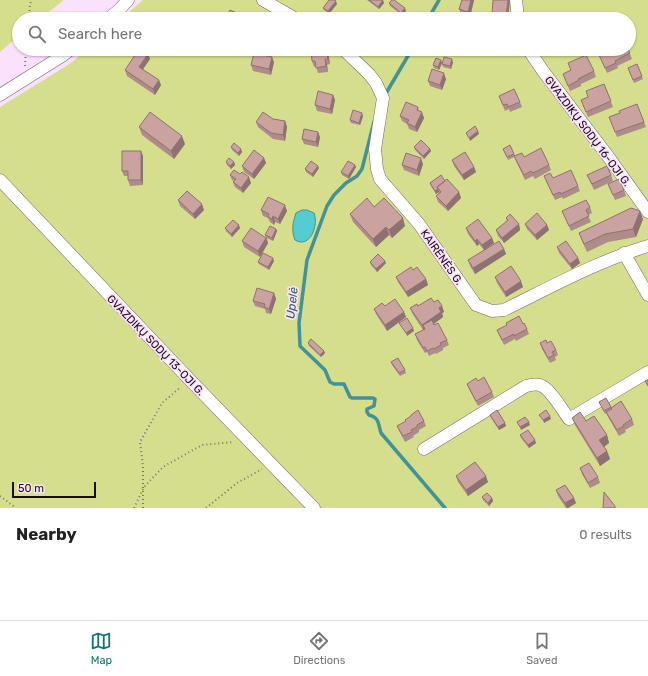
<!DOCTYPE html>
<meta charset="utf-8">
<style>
:root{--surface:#fff;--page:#f6f6f6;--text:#222;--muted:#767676;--line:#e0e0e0;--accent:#0f766e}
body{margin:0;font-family:Rubik,sans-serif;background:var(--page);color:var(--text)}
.scale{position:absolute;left:12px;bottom:10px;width:84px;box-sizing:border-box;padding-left:4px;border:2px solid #170e17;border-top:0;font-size:11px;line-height:14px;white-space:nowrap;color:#170e17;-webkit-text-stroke:3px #fce1fc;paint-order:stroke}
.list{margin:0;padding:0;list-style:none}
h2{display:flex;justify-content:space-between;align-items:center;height:52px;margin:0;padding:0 16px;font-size:17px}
h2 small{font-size:13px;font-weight:400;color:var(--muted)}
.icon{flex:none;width:22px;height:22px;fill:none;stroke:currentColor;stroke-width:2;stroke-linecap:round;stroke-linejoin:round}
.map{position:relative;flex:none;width:648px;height:508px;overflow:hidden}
.search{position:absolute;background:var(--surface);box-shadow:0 1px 3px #0004;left:12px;right:12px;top:12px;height:44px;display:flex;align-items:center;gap:10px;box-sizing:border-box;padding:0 14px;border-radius:22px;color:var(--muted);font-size:15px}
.sheet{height:112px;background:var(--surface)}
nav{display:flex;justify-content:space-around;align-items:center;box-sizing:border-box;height:56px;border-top:1px solid var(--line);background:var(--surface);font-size:11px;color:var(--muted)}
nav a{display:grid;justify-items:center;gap:2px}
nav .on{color:var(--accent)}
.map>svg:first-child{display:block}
.green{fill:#d5de8c}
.water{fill:#55ccd0;stroke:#429398}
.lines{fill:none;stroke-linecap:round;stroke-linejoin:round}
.stream{stroke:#429398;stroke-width:3.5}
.street-casing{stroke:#796178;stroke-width:13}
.path{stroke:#817081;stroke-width:2;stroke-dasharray:1 3;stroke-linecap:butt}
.street{stroke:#fff;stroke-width:12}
.wall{fill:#ae8c8a}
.shaded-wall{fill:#8d7271}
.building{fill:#caa3a1;stroke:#8d7271}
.labels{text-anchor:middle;stroke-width:3.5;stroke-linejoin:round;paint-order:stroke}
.street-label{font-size:11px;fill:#170e17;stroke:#fce1fc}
.water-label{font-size:12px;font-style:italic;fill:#2b5d5f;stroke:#fce1fc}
</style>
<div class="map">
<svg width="648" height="508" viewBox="0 0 648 508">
<rect width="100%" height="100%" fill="#fce1fc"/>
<path class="green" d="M0 0H64L40 19H19V36L0 52Z
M143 0H648V508H0V107L71 63 87 49H629V19H121Z"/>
<path class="water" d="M302 210H307L314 213C319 225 310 249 295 240 291 230 293 222 296 213Z"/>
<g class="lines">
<path class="stream" d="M428 19 439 0
M385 95 412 49
M374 122 362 169 357 176 346 183 334 195 327 206 307 260 299 323 300 346 325 370 330 382 334 384H344L350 397 352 398H373L375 399 374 406 367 409V412L369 415C380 418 378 424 381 433L445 508"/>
<defs>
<path id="street" d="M263 0 296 19
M516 0 518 19
M108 19 119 10 128 0
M343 49 369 74 376 83 383 98 375 149 377 169 380 179 419 224 476 305 492 311 504 310C551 287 598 261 648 246
M528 49 543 71 610 159 648 212
M0 95 62 56 71 49
M0 180 190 380 314 508
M624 253 648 295
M424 449 526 386C531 385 537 383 542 386 551 390 563 411 569 419L648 372"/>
</defs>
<use href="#street" class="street-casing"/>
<path class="path" d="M29 19 30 4 32 0
M25 66 26 49
M0 496 16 508
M134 508 144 487 163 467 202 445 233 442
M143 508V466L140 442 162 403 181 387
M206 508 237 483 262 469"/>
<use href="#street" class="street"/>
</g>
<path class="wall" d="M367 0H382L384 3 379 9Z
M474 0 470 17 461 15 459 9Z
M510 0 508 19H494L492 14Z
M389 3 406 11 402 15 390 6Z
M337 4 329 14 324 10 323 8Z
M164 49H176L170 55Z
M311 49H327L330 64 327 65 328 72 318 73 316 66 314 67 312 61Z
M442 49H454L452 54 443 51Z
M606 49H628L632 59 617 66 618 68 607 73 599 55 607 52Z
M148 54 150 59 143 69 161 85 155 95 127 76 125 70Z
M441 60 442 63 439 70 434 68 433 65Z
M274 62 271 75 253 71 251 65Z
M453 62 451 69 443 67 442 64Z
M568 63 594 71 596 77 581 84V86L570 91 563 74 571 70Z
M637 64 643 79 634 83 628 68Z
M446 79 442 90 430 86 428 81Z
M604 84 613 107 588 117 581 100 588 97Z
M333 95 335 100 332 114 317 111 315 105Z
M499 96 520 102 522 107 510 112 509 109 505 111Z
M637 104 646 127 617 137 609 117 620 113Z
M418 107 419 111 424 118 417 132 409 129 407 124 402 121 400 116Z
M363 116 360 125 351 123 350 120Z
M273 119 285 121 287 127 285 141 273 139 258 127 256 122Z
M139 127 185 144 174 159 142 135Z
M320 137 318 147 304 144 302 139Z
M231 147 241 149 242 152 239 156 232 150Z
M414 147 430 149 431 151 424 159 415 150Z
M503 149 514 154 515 156 524 157 549 165 551 170 535 179 533 176 525 180 514 157 508 160Z
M143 156V185L130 186 128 180V176H124L122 171Z
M264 158 266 163 254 179 244 172 242 166Z
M452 160 474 167 476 172 464 180 454 166Z
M226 162H234L235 165 231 169 227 165Z
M423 164 419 176 404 170 402 165Z
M356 167 349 179 342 175 341 172Z
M319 168 313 177 306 172 305 169Z
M230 175 251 183 243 193 235 187 233 182 234 181 232 180Z
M587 175H611L613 181 594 190Z
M544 176 578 186 580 191 563 199 562 197 555 200Z
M445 181 459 192 461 198 448 211 438 202 436 196 439 193V192L436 194 431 186 430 183Z
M608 184 624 190 626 196 615 200Z
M178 200 204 210 195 219 180 206Z
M374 207 405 226 392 238 389 235 376 247 353 222 350 214Z
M590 207 592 213 588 215 591 222 571 231 562 211Z
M261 210 287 211 280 224 275 222 274 225 270 222 268 218 263 216Z
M506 218 519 224 520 230 504 243 498 236 496 230 507 221Z
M643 219 636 237 608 242 587 252 582 241 579 233Z
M525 224 547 225 549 230 537 240 527 229Z
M225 228H240L232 237 226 231Z
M466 228 492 238 494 243 487 248 504 249 506 254 475 274 470 266 468 260 484 250 479 244 477 246 468 234Z
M276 229 277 231 273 241 267 238 268 243 260 257 244 247 242 241 266 238 265 235Z
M557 247 578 258 580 263 572 269 559 253Z
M274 261 269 270 259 264 258 262Z
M370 262 386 263 377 272 371 265Z
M413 270 426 279 428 285 408 297 398 282 396 277Z
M495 277 523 287 506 297 497 283Z
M274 293 276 299 271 314 266 313 265 309 255 306 253 301Z
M434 302 442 306 444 312 442 313 443 317 434 324 447 340 449 345 443 348V350L436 354 435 353 429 356 427 352 425 353 417 340 415 334 423 330 412 313 410 308Z
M385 306 404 312 406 317 387 331 376 314 374 309Z
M523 324 527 329 529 334 516 341 515 339 504 345 497 330Z
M308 343 324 351 325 353 321 357 309 346Z
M540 343H547L556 350 558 355 555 357 556 360 550 363 542 349Z
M391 362 405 370 406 373 400 376 392 365Z
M478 381 492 392 494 397 478 406 469 389 467 384Z
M606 398 611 407 632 419 634 425 625 430 626 432 619 436 608 417 606 413 605 414 599 402Z
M490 415 505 423 506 426 499 430 491 418Z
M572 418 586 421 607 435 609 443 604 447 607 451 610 459 600 466 575 425Z
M424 421 426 426 419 430V432L413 436 414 437 405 442 399 431 397 426Z
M520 435 536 443 529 448 521 438Z
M580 468 598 477 600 483 590 488 582 474Z
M456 476 488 482 468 496 458 482Z
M556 490 576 503 568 508H566L558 496Z
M482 497 492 498 493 501 489 506 483 500Z"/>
<path class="shaded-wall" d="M383 0 384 3 379 9 378 7Z
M471 0H474L470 17 468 12Z
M508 0H510L508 19 506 15Z
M336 1 337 4 329 14 328 11Z
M405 8 406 11 402 15 401 13Z
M239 14 240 17 239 19H236Z
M169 49H176L170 55 168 50Z
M326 49H327L328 52 330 64 328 59Z
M452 49H454L452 54 451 51Z
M148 54 150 59 141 72 139 67Z
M272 57 274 62 271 75 269 69Z
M325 59 327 65 328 72 326 66Z
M452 59 453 62 451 69 450 66Z
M441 60 442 63 439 70 438 67Z
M444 73 446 79 442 90 440 85Z
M159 80 161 85 155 95 153 89Z
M333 95 335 100 332 114 330 109Z
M422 112 424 118 417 132 415 127Z
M362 113 363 116 360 125 359 123Z
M285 121 287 127 285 141 283 135Z
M478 131 479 134 470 141 469 138Z
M318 132 320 137 318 147 316 142Z
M182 136 185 144 174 159 171 151Z
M241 149 242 152 239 156 238 153Z
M430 149 431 151 424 159 423 156Z
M141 151 143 156V185L141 180Z
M264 158 266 163 254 179 252 174Z
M421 158 423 164 419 176 417 170Z
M234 162 235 165 231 169 230 166Z
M355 165 356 167 349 179 348 176Z
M318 166 319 168 313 177 312 174Z
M474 167 476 172 464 180 462 175Z
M249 177 251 183 243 193 241 188Z
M438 189 439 192 436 194 435 191Z
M459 192 461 198 448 211 446 206Z
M202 204 204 210 195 219 193 214Z
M285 205 287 211 280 224 278 219Z
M640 211 643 219 636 237 633 229Z
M273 216 275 222 274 225 272 219Z
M403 218 405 226 392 238 389 230Z
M519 224 520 230 504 243 502 238Z
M239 225 240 228 232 237 231 234Z
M547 225 549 230 537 240 535 235Z
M386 227 389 235 376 247 373 239Z
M276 229 277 231 273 241 272 238Z
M266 238 268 243 260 257 258 251Z
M492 238 494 243 484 250 482 245Z
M477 239 479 244 477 246 475 241Z
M504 249 506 254 475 274 473 268Z
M273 258 274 261 269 270 268 267Z
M578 258 580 263 572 269 570 264Z
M385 261 386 263 377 272 376 269Z
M426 279 428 285 408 297 406 292Z
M521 281 523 287 506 297 505 292Z
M274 293 276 299 271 314 269 309Z
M442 306 444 312 442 313 443 317 426 329 423 325 425 330 424 331 422 325 439 308Z
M404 312 406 317 387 331 385 325Z
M413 328 414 331 407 336 406 333Z
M324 351 325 353 321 357 320 355Z
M550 416 551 419 544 423 543 420Z
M529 422 530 425 521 430 520 427Z
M505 423 506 426 499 430 498 427Z
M607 435 609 443 602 448 599 440Z
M535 440 536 443 529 448 528 445Z
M607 451 610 459 600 466 597 458Z
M486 476 488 482 468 496 466 490Z
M492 498 493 501 489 506 488 503Z
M574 498 576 503 568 508H567L565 503Z"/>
<path class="building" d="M329 0H334L336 1 328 11 323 8Z
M369 0H383L378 7Z
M392 0H394L405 8 401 13 389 3Z
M462 0H471L468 12 459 9Z
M493 0H508L506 15 492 14Z
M230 10 239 14 236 19H225Z
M394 12 402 19H389Z
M139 49H141L148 54 139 67 159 80 153 89 125 70Z
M311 49H326L328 59H325L326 66 316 68 315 61H312Z
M445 49H452L451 51Z
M606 49H628L630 53 615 61 616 63 605 68 599 55 608 51Z
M254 53 272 57 269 69 251 65Z
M586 55 594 71 578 79 579 80 568 86 563 74 571 70 568 63Z
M444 57 452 59 450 66 442 64Z
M436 58 441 60 438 67 433 65Z
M637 64 642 76 633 80 628 68Z
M432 69 444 73 440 85 428 81Z
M604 84 611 101 586 112 581 100 588 97 586 91Z
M514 89 520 102 508 107 507 104 503 105 499 96Z
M318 91 333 95 330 109 315 105Z
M406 102 418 107 417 110 422 112 415 127 407 123 409 120 400 116Z
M637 104 644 122 615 132 609 117 620 113 619 111Z
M353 110 362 113 359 123 350 120Z
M150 112 182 136 171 151 139 127Z
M263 112 273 119 285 121 283 135 271 133 256 122Z
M475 126 478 131 469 138 466 133Z
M304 129 318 132 316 142 302 139Z
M421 140 430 149 423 156 414 147Z
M234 143 241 149 238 153 231 147Z
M510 145 514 154 507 157 503 149Z
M541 148 549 165 533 173 531 171 524 175 514 156 522 153 524 157Z
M254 150 264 158 252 174 242 166Z
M122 151H141V180H128V171H122Z
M465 152 474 167 462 175 452 160Z
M406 153 421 158 417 170 402 165Z
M229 158 234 162 230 166 226 162Z
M311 161 318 166 312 174 305 169Z
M348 161 355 165 348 176 341 172Z
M607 166 611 175 592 184 587 175Z
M234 170 240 174 242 172 249 177 241 188 233 182 236 179 230 175Z
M571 170 578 186 561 194 560 192 553 195 544 176 550 173 553 178Z
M441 175 445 181 437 187 438 189 435 191 430 183Z
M447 179 459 192 446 206 436 196 441 192 437 187Z
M619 179 624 190 613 195 608 184Z
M187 191 202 204 193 214 178 200Z
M268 197 285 205 278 219 273 216 272 219 268 217 269 214 261 210Z
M367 198 374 207 384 198 403 218 389 230 386 227 373 239 350 214Z
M586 200 590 207 586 210 589 216 569 226 562 211Z
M631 208 640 211 633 229 605 234 584 244 579 233Z
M537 213 547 225 535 235 525 224Z
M510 214 519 224 502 238 496 230 508 220 506 218Z
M478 219 492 238 482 245 477 239 475 241 466 228Z
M233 220 239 225 231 234 225 228Z
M270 226 276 229 272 238 265 235Z
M251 228 266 238 258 251 242 241Z
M499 241 504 249 473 268 468 260Z
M566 241 578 258 570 264 557 247Z
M263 253 273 258 268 267 258 262Z
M378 254 385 261 376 269 370 262Z
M511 266 521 281 505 292 495 277Z
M411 267 413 270 417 267 426 279 406 292 396 277Z
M257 288 274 293 269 309 264 307 265 304 253 301Z
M431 298 434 302 438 300 442 306 439 308 441 312 422 325 410 308 417 304 418 306Z
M395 299 404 312 385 325 374 309 382 303 385 306Z
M519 316 523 324 524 323 527 329 514 336V334L502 340 497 330 507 325 506 323Z
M407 318 413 328 406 333 399 323Z
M432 320 434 325 438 323 447 340 440 343 441 345 434 349 433 348 427 351 425 347 423 348 415 334 425 329 423 325Z
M311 339 324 351 320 355 308 343Z
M546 340 547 343 551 341 556 350 552 352 554 355 548 358 540 343Z
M398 358 405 370 399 373 391 362Z
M484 377 492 392 476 401 467 384 476 378 478 381Z
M648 380V386L645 381Z
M606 398 611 407 604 411 599 402Z
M621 401 632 419 623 425 624 426 617 430 606 412 612 409 611 408Z
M418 410 424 421 417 425V427L411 430 412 432 403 436 397 426 406 421 405 420 411 416V415Z
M497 410 505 423 498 427 490 415Z
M546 410 550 416 543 420 539 415Z
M580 412 586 421 594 416 607 435 599 440 607 451 597 458 572 418Z
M525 417 529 422 520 427 517 422Z
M528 430 535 440 528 445 520 435Z
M475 462 486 476 466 490 456 476Z
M589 463 598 477 588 483 580 468Z
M565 485 574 498 565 503 556 490Z
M604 492 615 506V508H603Z
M487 493 492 498 488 503 482 497Z"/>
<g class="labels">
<g class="street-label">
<text transform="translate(588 131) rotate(53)" y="4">GVAZDIKŲ SODŲ 16-OJI G.</text>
<text transform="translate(442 257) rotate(55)" y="4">KAIRĖNĖS G.</text>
<text transform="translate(156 345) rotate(46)" y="4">GVAZDIKŲ SODŲ 13-OJI G.</text>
</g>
<g class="water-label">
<text transform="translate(292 303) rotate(-84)" y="4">Upelė</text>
</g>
</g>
</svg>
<div class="scale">50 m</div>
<div class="search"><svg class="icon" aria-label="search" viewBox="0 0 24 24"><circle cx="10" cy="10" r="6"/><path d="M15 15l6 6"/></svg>Search here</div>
</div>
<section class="sheet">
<h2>Nearby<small>0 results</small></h2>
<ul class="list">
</ul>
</section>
<nav>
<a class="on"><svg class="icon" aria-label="map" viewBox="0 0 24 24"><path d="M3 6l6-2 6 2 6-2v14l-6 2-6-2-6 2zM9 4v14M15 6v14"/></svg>Map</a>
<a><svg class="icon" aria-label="directions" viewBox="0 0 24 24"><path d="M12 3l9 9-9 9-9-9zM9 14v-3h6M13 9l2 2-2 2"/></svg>Directions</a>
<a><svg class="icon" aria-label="saved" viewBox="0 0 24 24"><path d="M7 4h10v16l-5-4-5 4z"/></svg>Saved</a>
</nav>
